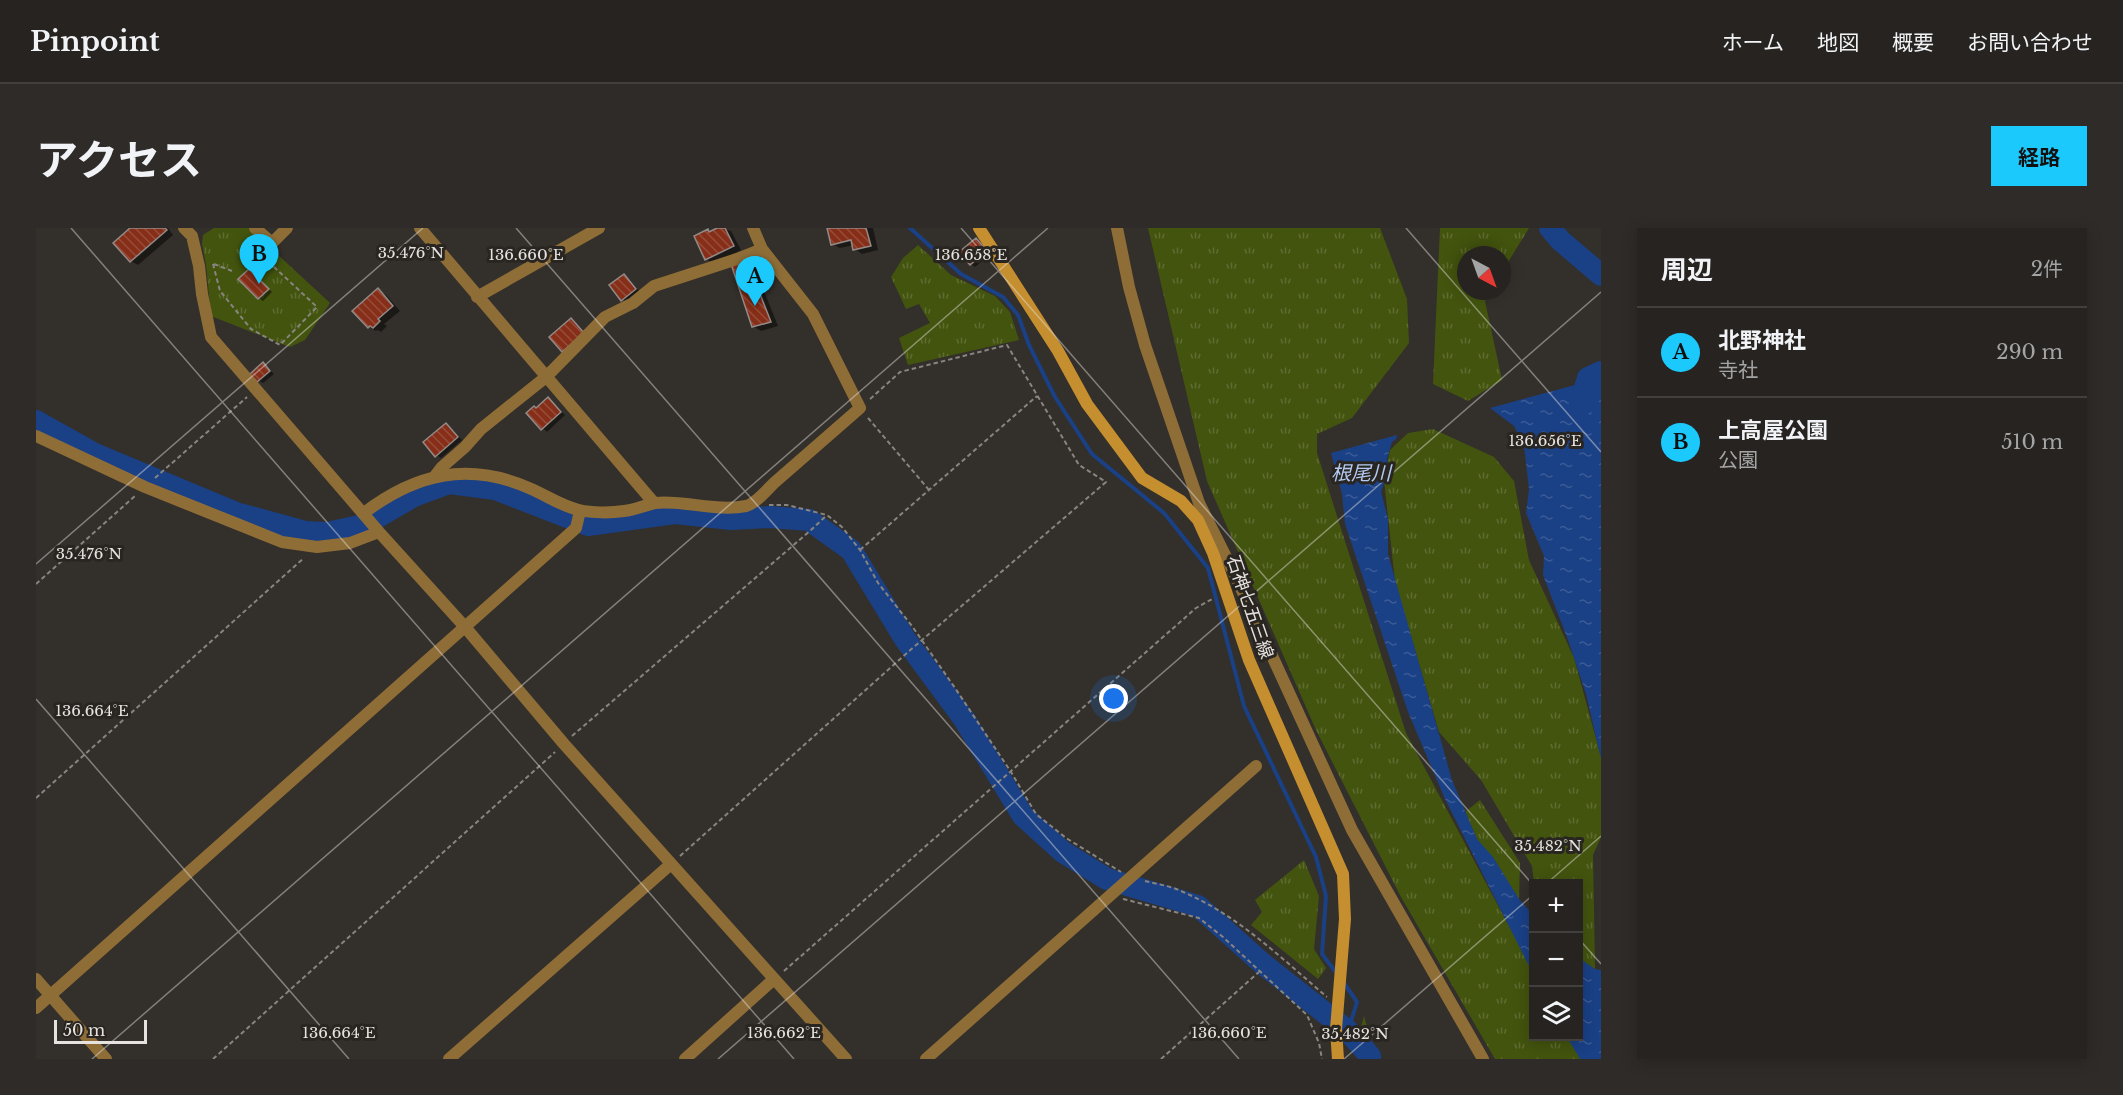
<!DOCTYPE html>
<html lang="ja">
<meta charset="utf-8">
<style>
:root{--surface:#262320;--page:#2e2b29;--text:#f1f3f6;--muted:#a4a4a5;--line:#42403e;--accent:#1cc9fc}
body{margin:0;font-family:"Libre Baskerville","Noto Sans JP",serif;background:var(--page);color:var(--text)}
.controls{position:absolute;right:18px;bottom:18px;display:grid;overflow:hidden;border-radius:0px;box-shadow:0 3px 15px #0003}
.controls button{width:54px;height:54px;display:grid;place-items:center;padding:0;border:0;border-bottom:2px solid var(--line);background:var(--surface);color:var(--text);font:30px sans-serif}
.compass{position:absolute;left:1421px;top:18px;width:54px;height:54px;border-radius:50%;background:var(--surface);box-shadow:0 3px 15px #0003;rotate:139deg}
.scale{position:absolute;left:18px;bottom:15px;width:93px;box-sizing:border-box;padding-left:6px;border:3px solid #e5e2df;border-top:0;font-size:16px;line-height:21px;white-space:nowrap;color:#e5e2df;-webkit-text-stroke:4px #292520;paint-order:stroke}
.you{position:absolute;left:1078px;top:471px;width:21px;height:21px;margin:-15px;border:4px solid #fff;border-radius:50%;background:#1a73e8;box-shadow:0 0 0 9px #1a73e833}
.badge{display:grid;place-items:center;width:39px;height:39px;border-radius:50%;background:var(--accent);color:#111;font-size:20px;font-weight:700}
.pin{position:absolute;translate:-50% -50px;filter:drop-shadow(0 2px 3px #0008)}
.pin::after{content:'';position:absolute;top:32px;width:21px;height:18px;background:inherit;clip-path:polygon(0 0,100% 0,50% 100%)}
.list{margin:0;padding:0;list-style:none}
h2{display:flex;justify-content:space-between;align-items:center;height:78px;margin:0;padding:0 24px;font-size:26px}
h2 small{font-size:20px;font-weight:400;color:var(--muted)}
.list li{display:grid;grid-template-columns:39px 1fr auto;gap:18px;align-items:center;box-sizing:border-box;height:90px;padding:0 24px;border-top:2px solid var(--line)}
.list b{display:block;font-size:22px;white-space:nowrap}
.list p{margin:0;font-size:20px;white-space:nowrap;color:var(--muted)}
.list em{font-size:20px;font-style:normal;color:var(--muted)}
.icon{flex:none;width:33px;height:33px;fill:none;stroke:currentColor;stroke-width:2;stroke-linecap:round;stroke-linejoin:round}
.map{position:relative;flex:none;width:1565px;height:831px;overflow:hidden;border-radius:0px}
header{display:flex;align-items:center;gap:36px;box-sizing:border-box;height:84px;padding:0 30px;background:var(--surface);border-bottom:2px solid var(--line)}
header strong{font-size:28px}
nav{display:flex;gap:33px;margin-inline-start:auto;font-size:21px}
.intro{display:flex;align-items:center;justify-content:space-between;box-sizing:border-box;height:144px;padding:0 36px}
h1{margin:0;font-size:42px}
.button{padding:15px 27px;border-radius:0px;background:var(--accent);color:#111;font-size:21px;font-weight:700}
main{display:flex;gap:36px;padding:0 36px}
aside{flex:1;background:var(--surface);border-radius:0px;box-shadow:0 3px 15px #0003}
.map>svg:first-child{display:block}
.grass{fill:url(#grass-tufts)}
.water{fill:url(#water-ripples)}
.shadow{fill:#0007}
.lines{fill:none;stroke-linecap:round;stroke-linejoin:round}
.stream{stroke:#1a4086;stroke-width:4}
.river{stroke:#1a4086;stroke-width:22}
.building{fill:url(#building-back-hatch);stroke:#938a88;stroke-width:1.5}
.path{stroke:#888480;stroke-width:2;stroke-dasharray:4.5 3;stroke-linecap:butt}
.minor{stroke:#8f6d37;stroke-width:12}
.tertiary{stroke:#8f6d37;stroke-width:12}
.secondary{stroke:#c58f2f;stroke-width:12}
.ticks{fill:none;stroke:#e5e2df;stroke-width:1.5;stroke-opacity:0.45}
.labels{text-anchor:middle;stroke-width:6;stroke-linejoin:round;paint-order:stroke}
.street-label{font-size:18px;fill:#e5e2df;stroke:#292520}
.water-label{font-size:20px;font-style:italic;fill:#b2c9f1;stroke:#292520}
.ticks-label{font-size:15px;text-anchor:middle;fill:#e5e2df;stroke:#292520;stroke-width:6;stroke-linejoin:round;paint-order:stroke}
</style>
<header>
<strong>Pinpoint</strong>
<nav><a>ホーム</a><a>地図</a><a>概要</a><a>お問い合わせ</a></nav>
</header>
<div class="intro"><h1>アクセス</h1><a class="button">経路</a></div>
<main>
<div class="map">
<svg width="1565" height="831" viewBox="0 0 1565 831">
<defs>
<pattern id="grass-tufts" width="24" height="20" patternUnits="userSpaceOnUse" patternTransform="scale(1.5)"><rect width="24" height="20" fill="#43540e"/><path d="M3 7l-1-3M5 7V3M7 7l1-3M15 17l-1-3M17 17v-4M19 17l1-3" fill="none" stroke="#5e6c31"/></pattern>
<pattern id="water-ripples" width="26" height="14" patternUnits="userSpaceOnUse" patternTransform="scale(1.5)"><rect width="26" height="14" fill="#1a4086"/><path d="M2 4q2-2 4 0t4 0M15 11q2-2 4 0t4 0" fill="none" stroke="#3b5b97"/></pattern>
<pattern id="building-back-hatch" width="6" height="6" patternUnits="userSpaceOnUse" patternTransform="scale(1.5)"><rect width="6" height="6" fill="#862e18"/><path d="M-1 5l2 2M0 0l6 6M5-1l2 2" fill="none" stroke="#974c39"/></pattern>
</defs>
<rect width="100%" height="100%" fill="#332f2a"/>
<path class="grass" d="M178 0H213L294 75 269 112 254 119 175 88 170 37 166 16 167 7Z
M1112 0H1344L1371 71 1373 115 1316 190 1281 206V225L1370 505 1497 743 1498 808 1533 809 1545 831H1459L1365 669 1280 502 1171 253Z
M1404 0H1493L1466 44V27H1430V63H1454L1449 73 1466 152 1432 173 1397 156Z
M882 17 915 47 959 68 974 84 983 112 872 137 863 110 894 95 883 76 870 81 855 49 867 30Z
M1397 201 1458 229 1478 253 1493 332 1538 430 1565 529V609L1557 627 1559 741 1543 734 1542 656 1498 655 1496 638 1445 552 1403 504 1359 353 1348 252 1354 222 1372 205Z
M1444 572 1484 635 1483 671 1441 611 1429 584Z
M1268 632 1283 668 1278 721 1290 740 1282 751 1215 697 1226 684 1219 672Z
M1328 788 1340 831H1325L1322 811Z"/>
<path class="water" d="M1565 150V531L1550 466 1532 412 1507 347 1508 328 1490 285 1493 261 1488 218 1478 198 1454 180Z
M1361 207 1360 211 1356 214 1351 231 1353 240 1345 264 1352 291V326L1416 552 1441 611 1457 629 1483 671 1497 687V746L1409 571 1372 484 1309 296 1306 266 1295 225Z
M1543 730 1559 741 1565 742V831H1544L1531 809 1542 808Z"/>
<path class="shadow" d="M97 0H132L137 7 102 37 95 33Z
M685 0 695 3 705 22 678 35 670 31 675 5Z
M792 0H837L842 22 826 26 819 21 818 17 804 20 796 16Z
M940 12 945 14 955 26 939 39 935 36Z
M710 32 717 36 742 98 725 103 717 98Z
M214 43 236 64 227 73 223 70Z
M588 48 593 51 604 64 590 74 586 71Z
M342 62 350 67 364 83 348 96 351 98 345 104 342 102 340 103 333 99Z
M228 136 238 146 227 155 222 152Z
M512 171 529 187 511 204 492 185 501 181Z
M411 196 426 212 405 230 400 227Z"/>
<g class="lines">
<path class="stream" d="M874 0 925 46 967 69 982 87 993 117 1019 169 1056 226 1128 285 1172 340 1208 478 1280 629 1290 668 1286 726 1302 747
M1308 755 1321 774 1312 803"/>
<path class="river" d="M1514 0 1524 12 1565 47
M1542 183 1552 150 1565 144
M0 193 61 227 200 285 270 304 291 305 328 297 378 268 413 255 459 261 552 297 639 285 695 291 734 289 773 292 815 322 869 411 928 491 987 588 1027 624 1071 651 1162 678 1227 736 1312 803 1334 828V831"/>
</g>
<path class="building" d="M94 0H129L131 2 94 34 77 15Z
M681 0H689L698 18 669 32 658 8 672 1 673 4Z
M791 0H830L835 18 817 22 815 12 795 17Z
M940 10 951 23 934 37 923 24Z
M710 30 735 94 716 99 695 36Z
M213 41 233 61 222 71 202 51Z
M588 46 600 61 585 73 573 57Z
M342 60 357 78 342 91 344 93 337 100 334 98 332 100 316 83Z
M535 90 548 105 526 124 513 109Z
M227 134 234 143 221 154 214 146Z
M512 169 525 184 505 202 490 185 498 178 500 180Z
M410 195 422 209 399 229 387 214Z"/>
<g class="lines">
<path class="path" d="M177 36 184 63 215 101 244 117 281 79 237 38 215 32
M178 36 196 43
M832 190 893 262
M119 250 211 169
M733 277H751L791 287 806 299 824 322 842 355 876 398 919 460 975 544 1000 586 1030 610 1085 644
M824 322 1001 168
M0 356 99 268
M536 508 775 302 791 287
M0 570 268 330
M644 628 872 424 1070 254 1043 237 971 117 864 144 832 173
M1109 653C1121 656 1134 658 1145 663 1202 687 1245 730 1291 769
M1087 671 1163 690 1187 709 1271 787 1283 815 1286 831
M748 743 1160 380 1178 370
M177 831 519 524
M1125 831 1223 744"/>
<path class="minor" d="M148 0 156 8 163 38 166 66 175 109 343 304 429 399 528 516 810 831
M219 0 236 15 251 0
M384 0 618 275
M1081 0 1093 59 1109 117 1163 275 1198 345 1316 602 1447 831
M441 69 563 0
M0 208 109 259 246 314 281 319 314 315 343 304
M399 248 406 239 429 219 445 201 510 149 569 89 597 75 618 58 701 31 726 21
M328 285C379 246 432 233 493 260 510 267 525 278 543 282 556 285 575 285 588 283 599 282 609 277 619 275 649 272 681 284 710 278 719 276 731 262 738 255 767 230 795 205 824 180L777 86 726 21 717 0
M0 780 540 300 544 283
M413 831 635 636
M649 831 738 751
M890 831 1220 538"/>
<path class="tertiary" d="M0 751 70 831"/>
<path class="secondary" d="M943 0 1022 123 1051 176 1106 250 1145 273 1162 292 1177 325 1213 432 1307 646 1309 691 1300 801 1302 831"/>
</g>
<path class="ticks" d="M35 0 758 831M480 0 1203 831M925 0 1498 658M1370 0 1565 224M0 336 387 0M0 471 313 831M1510 656 1565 608M1542 710 1565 736M56 831 1012 0M682 831 1565 64M1308 831 1498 666"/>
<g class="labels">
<g class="street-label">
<text transform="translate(1214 379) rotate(71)" y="6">石神七五三線</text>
</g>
<g class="water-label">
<text x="1325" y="252">根尾川</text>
</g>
</g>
<g class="ticks-label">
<text x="375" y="30">35.476°N</text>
<text x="490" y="32">136.660°E</text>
<text x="935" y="32">136.658°E</text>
<text x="1509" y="218">136.656°E</text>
<text x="53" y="331">35.476°N</text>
<text x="56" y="488">136.664°E</text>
<text x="1512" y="623">35.482°N</text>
<text x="303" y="810">136.664°E</text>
<text x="748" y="810">136.662°E</text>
<text x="1193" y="810">136.660°E</text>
<text x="1319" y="811">35.482°N</text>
</g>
</svg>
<div class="controls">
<button>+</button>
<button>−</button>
<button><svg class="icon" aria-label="layers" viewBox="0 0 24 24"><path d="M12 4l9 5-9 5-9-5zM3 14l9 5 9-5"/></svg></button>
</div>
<svg class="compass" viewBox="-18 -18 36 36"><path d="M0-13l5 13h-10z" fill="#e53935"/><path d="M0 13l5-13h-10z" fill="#a4a4a5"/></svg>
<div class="scale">50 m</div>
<div class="you"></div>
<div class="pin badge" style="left:719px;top:78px">A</div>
<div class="pin badge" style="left:223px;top:56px">B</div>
</div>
<aside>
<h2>周辺<small>2件</small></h2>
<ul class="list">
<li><span class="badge">A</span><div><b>北野神社</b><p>寺社</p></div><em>290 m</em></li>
<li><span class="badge">B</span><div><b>上高屋公園</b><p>公園</p></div><em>510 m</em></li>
</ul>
</aside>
</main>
